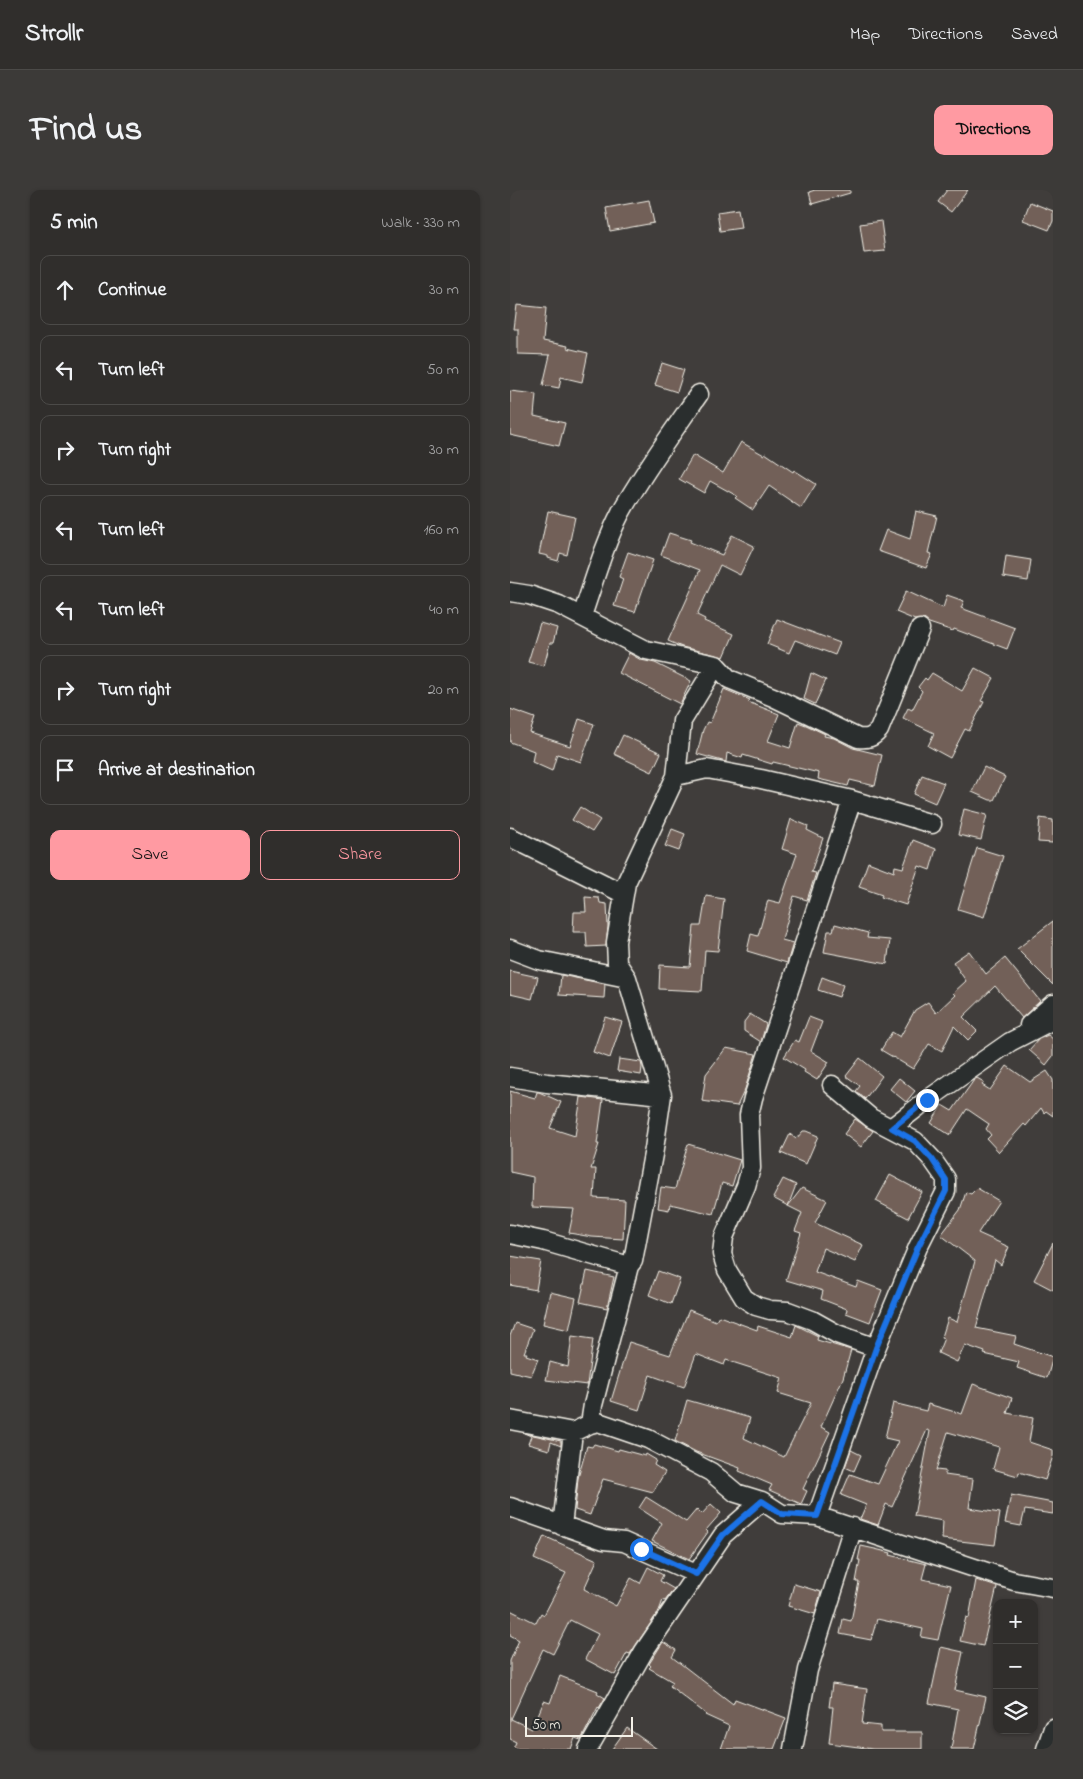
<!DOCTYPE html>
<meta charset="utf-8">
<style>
:root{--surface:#302e2c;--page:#3c3a38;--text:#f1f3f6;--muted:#a8a8a9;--line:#4b4a48;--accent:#ff9aa2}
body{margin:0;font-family:"Indie Flower",sans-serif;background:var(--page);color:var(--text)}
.controls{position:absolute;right:15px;bottom:15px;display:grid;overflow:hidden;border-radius:10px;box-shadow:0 1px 4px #0004}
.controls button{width:45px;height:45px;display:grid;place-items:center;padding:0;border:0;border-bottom:1px solid var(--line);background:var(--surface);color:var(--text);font:25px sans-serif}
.scale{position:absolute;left:15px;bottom:12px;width:108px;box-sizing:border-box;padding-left:5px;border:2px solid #f4f1e8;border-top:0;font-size:14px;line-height:18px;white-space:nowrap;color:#f4f1e8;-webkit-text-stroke:4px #2a2d2e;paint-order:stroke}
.stop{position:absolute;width:15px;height:15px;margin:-11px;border:4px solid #1a73e8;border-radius:50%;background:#fff}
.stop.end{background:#1a73e8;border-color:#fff;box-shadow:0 1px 5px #0008}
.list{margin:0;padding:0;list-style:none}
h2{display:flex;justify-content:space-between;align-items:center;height:65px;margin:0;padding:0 20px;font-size:21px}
h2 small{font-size:16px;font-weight:400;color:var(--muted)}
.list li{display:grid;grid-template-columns:32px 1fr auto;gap:15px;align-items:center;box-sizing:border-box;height:70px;margin:0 10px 10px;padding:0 10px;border:1px solid var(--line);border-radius:10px}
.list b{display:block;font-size:19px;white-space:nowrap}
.list em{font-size:16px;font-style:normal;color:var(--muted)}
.actions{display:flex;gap:10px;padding:15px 20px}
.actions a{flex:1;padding:11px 0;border:1px solid var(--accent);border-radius:10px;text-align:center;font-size:18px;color:var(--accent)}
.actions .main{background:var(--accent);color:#111}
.icon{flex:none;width:28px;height:28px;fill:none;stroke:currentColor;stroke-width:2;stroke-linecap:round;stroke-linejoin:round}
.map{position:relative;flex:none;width:543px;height:1559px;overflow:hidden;border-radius:10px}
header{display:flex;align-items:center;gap:30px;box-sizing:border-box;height:70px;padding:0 25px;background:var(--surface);border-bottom:1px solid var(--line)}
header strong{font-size:24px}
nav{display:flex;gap:28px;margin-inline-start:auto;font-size:18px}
.intro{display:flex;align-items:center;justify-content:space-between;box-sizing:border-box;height:120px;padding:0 30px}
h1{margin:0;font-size:35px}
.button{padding:12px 22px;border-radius:10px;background:var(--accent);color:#111;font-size:18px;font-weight:700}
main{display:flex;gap:30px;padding:0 30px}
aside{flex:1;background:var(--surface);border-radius:10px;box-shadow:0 1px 4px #0004}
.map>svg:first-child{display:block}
.building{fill:#726159;stroke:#f4f1e8}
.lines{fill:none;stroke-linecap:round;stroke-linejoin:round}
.minor-casing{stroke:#f4f1e8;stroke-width:21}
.minor{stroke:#2a2d2e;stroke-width:18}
.route{stroke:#1a73e8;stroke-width:6}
</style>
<header>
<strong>Strollr</strong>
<nav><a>Map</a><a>Directions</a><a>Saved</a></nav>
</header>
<div class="intro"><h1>Find us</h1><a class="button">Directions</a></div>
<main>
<aside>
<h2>5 min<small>Walk · 330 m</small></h2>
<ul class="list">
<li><svg class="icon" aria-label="ahead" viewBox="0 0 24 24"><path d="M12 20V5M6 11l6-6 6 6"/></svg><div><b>Continue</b></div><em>30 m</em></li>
<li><svg class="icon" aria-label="left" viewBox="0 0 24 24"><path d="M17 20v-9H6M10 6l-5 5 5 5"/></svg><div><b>Turn left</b></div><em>50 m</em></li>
<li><svg class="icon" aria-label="right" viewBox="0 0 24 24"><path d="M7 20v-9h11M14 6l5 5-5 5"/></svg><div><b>Turn right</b></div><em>30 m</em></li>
<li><svg class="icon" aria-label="left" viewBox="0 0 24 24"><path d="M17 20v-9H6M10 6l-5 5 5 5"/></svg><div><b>Turn left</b></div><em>160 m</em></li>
<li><svg class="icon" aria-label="left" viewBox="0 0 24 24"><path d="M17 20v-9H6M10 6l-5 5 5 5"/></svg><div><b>Turn left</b></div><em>40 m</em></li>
<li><svg class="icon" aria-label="right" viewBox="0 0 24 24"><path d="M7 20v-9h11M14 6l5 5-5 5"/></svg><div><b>Turn right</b></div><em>20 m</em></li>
<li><svg class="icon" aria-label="arrive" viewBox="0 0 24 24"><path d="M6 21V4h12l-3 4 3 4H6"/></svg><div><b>Arrive at destination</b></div></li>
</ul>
<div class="actions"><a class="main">Save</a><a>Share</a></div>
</aside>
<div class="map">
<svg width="543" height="1559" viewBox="0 0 543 1559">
<rect width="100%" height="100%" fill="#403d3b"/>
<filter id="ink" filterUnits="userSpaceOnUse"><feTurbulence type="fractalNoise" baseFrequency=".02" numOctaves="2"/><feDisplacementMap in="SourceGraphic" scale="10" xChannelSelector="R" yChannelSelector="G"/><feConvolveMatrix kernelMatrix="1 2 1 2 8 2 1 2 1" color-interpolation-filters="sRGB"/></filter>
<g filter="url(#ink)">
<path class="building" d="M305 0H340V3L302 14 299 2Z
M437 0H458L441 22 428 12Z
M139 10 144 33 100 41 96 18Z
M520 12 543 21V31L539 40 513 30Z
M228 19 231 38 210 41 207 22Z
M371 31 375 61 354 63 350 34Z
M7 115 36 118 33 151 58 156 57 158 78 163 72 192 51 187 49 198 33 195 40 165 8 164V139H4Z
M152 173 174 180 167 202 145 195Z
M0 201 26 204 24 226 55 233 49 256 0 245Z
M231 252 254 265 255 263 283 282 284 280 306 294 291 318 259 296 243 320 225 308 227 306 200 291 194 303 169 289 183 265 213 283Z
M38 321 65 327 57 365 50 363 48 371 38 368V366L29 364Z
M406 321 427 326 418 363 422 364 416 378 368 361 376 340 400 349Z
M159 343 181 350 180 352 212 365 222 345 244 356 230 385 210 375 187 425 195 429 194 431 224 444 214 467 172 457 158 451 190 380 151 365Z
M118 362 143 370 125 422 104 416 113 389 109 387Z
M496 366 521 370 518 391 493 387Z
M396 401 433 418 437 405 454 411 451 418 505 438 497 459 444 439 443 441 419 433 414 429 405 430 386 422Z
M267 429 330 453 325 465 285 450 279 463 257 454Z
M30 433 47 438 43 453H40L34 476 18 472Z
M119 463 131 470 145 473 181 491 170 514 109 483Z
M465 478 484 488 471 511 474 512 459 541 455 539 440 568 418 556 424 543 393 528 398 518 402 520 412 501 408 497 415 488 417 490 422 483 452 501Z
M301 483 316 490 305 514 294 509Z
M214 499 240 510 238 512 269 524 258 551 280 558 288 532 296 535 315 544 314 546 324 548 343 558 372 565 365 596 340 590 338 596 308 589 309 583 263 572 262 574 233 565 232 568 217 563 216 572 187 564 193 540 197 532 200 533Z
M0 519 25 528 20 543 60 556 69 529 84 534 71 572 47 564 42 581 22 572 24 561 0 552Z
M113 545 151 563 142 582 104 564Z
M474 577 495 587 484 610H480L462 602Z
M412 585 434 593 425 613 404 604Z
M70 617 90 630 82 642 62 630Z
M454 619 477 625 471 650 448 645Z
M530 628 543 630V653L528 652Z
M281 629 298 636 297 640 313 648 301 682 306 683 297 710 284 706 272 750 283 753 277 773 237 761 241 744 248 746 258 710 270 713 287 664 272 659Z
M162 639 175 644 169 661 155 656Z
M403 650 426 659 420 680 409 676 396 715 371 707 372 705 349 697 358 672 384 682 385 676 393 678Z
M467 658 493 666 474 727 448 719Z
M196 706 214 709 208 761 195 760 192 801 149 799 150 775 180 777 184 736H191Z
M75 707 89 708 90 713 97 714 98 737 96 756 77 757 76 742H63L64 722H76Z
M543 731V795L507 759Z
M325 734 358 743 357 748 380 750 377 774 314 762 318 741H323Z
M459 761 476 784 495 768 530 811 512 828 485 796 453 827 467 841 458 850 444 836 432 861 419 854 403 879 371 860 382 842 390 847 405 820 418 812 426 823 445 805 443 803 456 791 443 772Z
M0 781 28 787 22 809 0 804Z
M51 785 95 794 94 808 49 805Z
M312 787 333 795 329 807 308 800Z
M240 824 256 834 251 852 234 841V832Z
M95 827 112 832 100 868 83 862Z
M299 827 312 832 301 861 319 872 307 890 294 882 295 880 274 867 285 850 289 852Z
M538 845 543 849V866L536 875 519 860 529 849Z
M216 858 246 864 235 899 227 916 192 911 196 884Z
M350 868 372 886 355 909 346 901 350 896 336 886Z
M109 869 131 872 132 877 131 885 107 881Z
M497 876 520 892 537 881 543 890V926L536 921 534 923 531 918 516 936 514 934 489 962 477 949 481 945 476 939 479 934 457 919 440 945 421 933 432 915 442 921 464 890 467 888 474 892 472 895 480 900Z
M389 888 405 901 396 912 380 899Z
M0 901 25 908 27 902H29L51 912 40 938 65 946 71 907 93 910 87 954H89L81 979H86L84 1008 115 1010 113 1049 82 1047 59 1043 64 1019 22 1017 23 987 0 982Z
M345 929 363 941 351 957 334 944Z
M293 941H296L308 946 296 974 271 963 280 944 286 949Z
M178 954 230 970 222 996 212 993 203 1024 160 1014 159 1020 148 1018 151 997 165 999Z
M380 985 412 1002 398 1028 366 1011Z
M273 989 286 995 278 1016 263 1008Z
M292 998 317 1010 305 1033 353 1055 345 1072 313 1058 305 1082 346 1097 348 1091 372 1100 360 1132 336 1123 337 1119 311 1109 313 1101 276 1090 291 1043 285 1041 292 1023 278 1016Z
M467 998 489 1011 468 1043 499 1057 491 1075 485 1070 466 1138 506 1146 504 1154 543 1167 537 1188 507 1178 509 1172 474 1164 475 1162 455 1155 447 1172 428 1163 434 1148 432 1147 438 1128 447 1132 465 1071 431 1045 450 1020 456 1002 461 1004Z
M543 1053V1100L524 1090Z
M0 1066 31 1071 26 1100 0 1095Z
M77 1081 104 1087 97 1118 70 1112Z
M148 1081 170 1089 161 1114 139 1105Z
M40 1102 66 1108 59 1140 33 1134Z
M179 1120 206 1131 209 1126 247 1140 248 1136 282 1147 286 1135 308 1146 307 1150 341 1160 333 1188 311 1237 320 1242 293 1299 297 1301 291 1314 259 1300 262 1295 229 1281 230 1278 186 1262 165 1251 177 1210 240 1228 234 1248 274 1267 301 1213 268 1203 272 1188 216 1170 214 1175 186 1164 174 1197 140 1185 129 1220 101 1211 119 1152 160 1165Z
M5 1133 23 1139 14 1163H17L16 1165 28 1169 21 1186 0 1181V1146Z
M62 1146 83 1149 77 1195 36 1190 40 1172 58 1177Z
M463 1194 502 1208 497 1223 523 1228 519 1252 543 1260V1266L535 1290 509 1282 508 1286 483 1279 489 1257 438 1242 426 1280 435 1281V1285L463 1289 459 1318 490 1323 485 1355 432 1349 433 1331 404 1326 420 1241 417 1240 382 1317 376 1314 368 1335 350 1329 356 1315 331 1305 340 1284 368 1294 388 1251 375 1248 383 1213 416 1221 418 1214 452 1224Z
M14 1243 51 1251V1256L41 1252 39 1260 18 1254 21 1246Z
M84 1254 108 1261 109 1259 135 1266 136 1264 146 1270 144 1275 155 1282 143 1302 93 1289 80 1325 65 1320 68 1288 77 1256 82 1257Z
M341 1260 351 1265 344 1281 335 1277Z
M501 1305 543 1313V1324L515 1320 511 1336 495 1333Z
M136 1307 176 1332 187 1319 192 1324 201 1314 211 1323 196 1340 198 1342 179 1369 142 1351 152 1333 129 1318Z
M34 1346 87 1370 74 1399 106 1416 121 1388 130 1393 138 1377 153 1385 150 1391 164 1399 155 1411 153 1410 149 1421 120 1464 117 1463 105 1485 75 1469 88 1444 60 1430 43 1464 33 1459 1 1529 22 1539 34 1511 40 1513 50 1486 88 1501 87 1503 95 1508 89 1518 88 1517 71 1550 65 1548 61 1559H3L6 1552 0 1549V1471L9 1450 0 1445V1420L26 1433 31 1423 34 1425 56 1383 24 1369Z
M351 1356 365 1359 381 1363 380 1365 416 1374 412 1389 441 1395 428 1450 411 1447 413 1439 367 1429 361 1450 330 1444 333 1429 341 1431 349 1392H346L350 1370H348Z
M466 1390 487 1397 473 1456 450 1451 456 1427 459 1428Z
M284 1394 311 1402 305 1424 278 1416Z
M153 1452 166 1460 162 1467 223 1514 225 1509 276 1528 264 1559H211L219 1536 195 1525 196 1524 160 1496 163 1492 139 1478 141 1476 139 1474Z
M431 1457 453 1462 445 1500 476 1507 464 1559H441L448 1519 419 1513Z
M322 1494 357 1499 352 1534 371 1536V1542H412V1559H363L319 1553 323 1517H319Z
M117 1538 147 1559H102Z"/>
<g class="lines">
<defs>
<path id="minor" d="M0 402 19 405 49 415 136 460 206 475 219 489 263 507 348 548C358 549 362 548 369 540L410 439
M72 426C84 391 94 355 111 322 134 281 162 243 189 204
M166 586 197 579 251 589 342 610 422 634
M342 610 243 908 239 925 241 978 236 996 214 1047 212 1064 217 1080 234 1108 246 1116 260 1120 278 1121 302 1130 327 1144 366 1158
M0 647 114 704
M0 759 29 770 117 788
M519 835 543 814
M0 887 37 893 152 905
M381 938 417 910 500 852 543 830
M0 1044 33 1051 119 1076
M0 1230 63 1242 80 1234 88 1232 138 1249 201 1282 226 1303 252 1311
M80 1234 83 1215 119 1076 123 1071 144 959 152 905 117 788 107 773 106 752 116 693 166 586 172 531 206 475
M0 1317 94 1350 114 1352 186 1384
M307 1326 366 1158 408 1057 436 1001V989L422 969 405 951 361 928 322 895
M52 1336 63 1242
M78 1559 134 1461 213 1345 252 1311 272 1324 307 1326 504 1391 543 1398
M283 1559 298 1480 343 1337
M536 1559 543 1538"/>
</defs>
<use href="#minor" class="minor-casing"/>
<use href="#minor" class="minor"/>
</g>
</g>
<g class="lines" filter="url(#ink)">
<path class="route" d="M131 1359 186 1384 213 1345 252 1311 272 1324 307 1326 366 1158 408 1057 436 1001V990L422 969 405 951 382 938 417 910"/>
</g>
</svg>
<div class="controls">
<button>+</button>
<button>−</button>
<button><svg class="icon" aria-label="layers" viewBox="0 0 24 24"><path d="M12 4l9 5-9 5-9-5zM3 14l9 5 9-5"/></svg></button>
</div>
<div class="scale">50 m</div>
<div class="stop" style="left:131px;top:1359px"></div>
<div class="stop end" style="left:417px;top:910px"></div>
</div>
</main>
